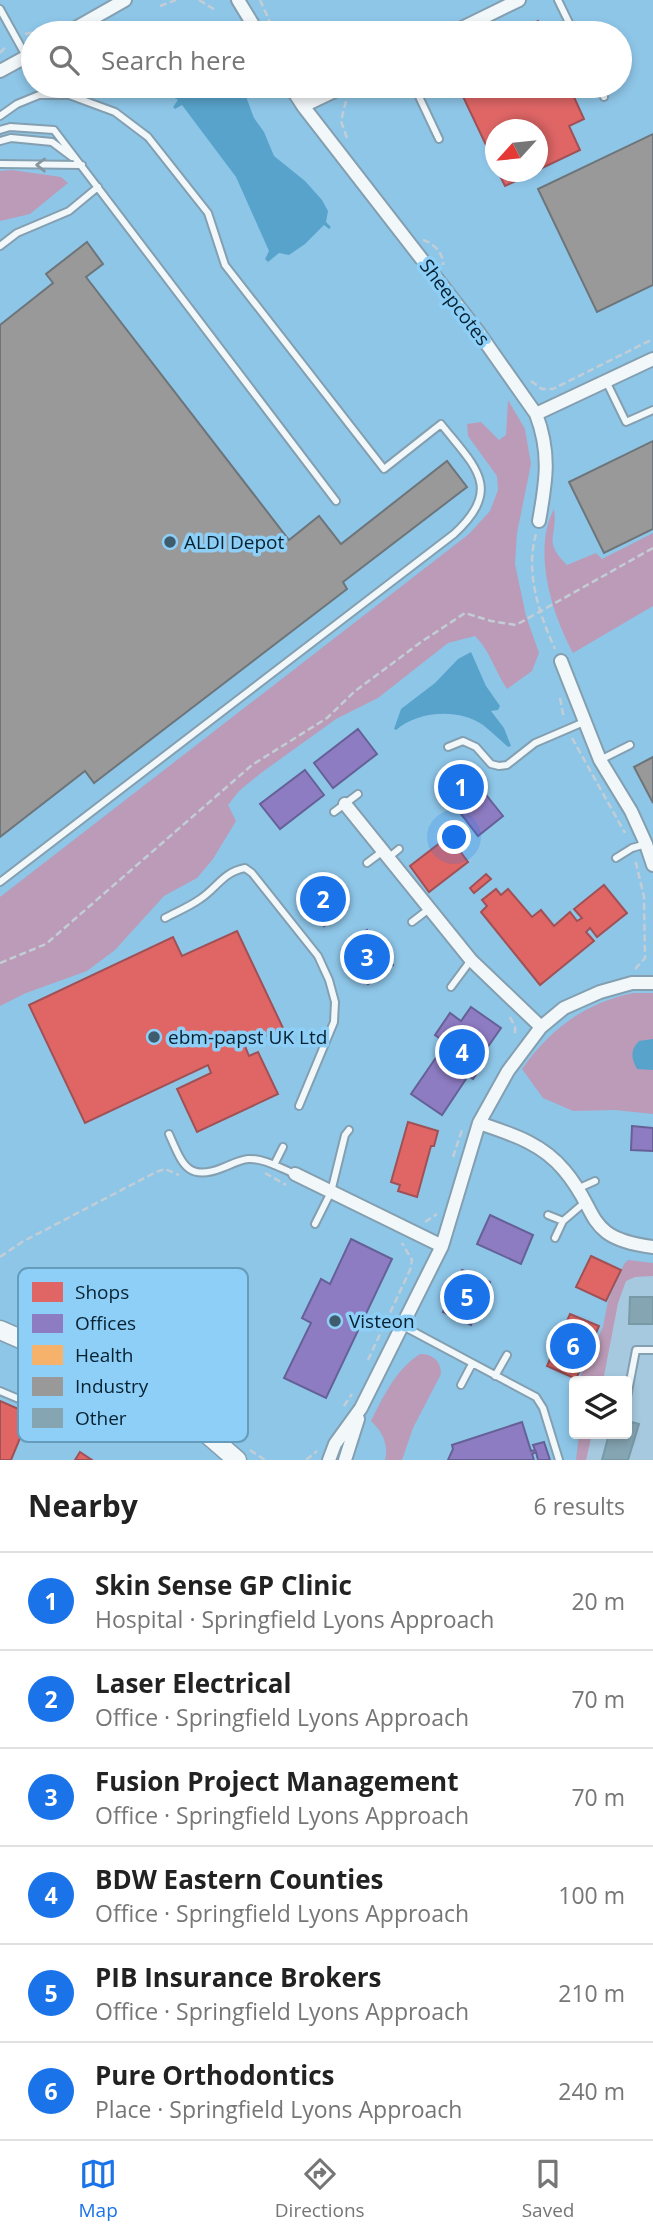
<!DOCTYPE html>
<meta charset="utf-8">
<style>
:root{--surface:#fff;--page:#f6f6f6;--text:#222;--muted:#767676;--line:#e0e0e0;--accent:#1a73e8}
body{margin:0;font-family:"Open Sans",sans-serif;background:var(--page);color:var(--text)}
.controls{position:absolute;right:21px;bottom:21px;display:grid;overflow:hidden;border-radius:7px;box-shadow:0 4px 10px #0003}
.controls button{width:63px;height:63px;display:grid;place-items:center;padding:0;border:0;border-bottom:2px solid var(--line);background:var(--surface);color:var(--text);font:35px sans-serif}
.compass{position:absolute;left:485px;top:119px;width:63px;height:63px;border-radius:50%;background:var(--surface);box-shadow:0 4px 10px #0003;rotate:243deg}
.you{position:absolute;left:455px;top:838px;width:24px;height:24px;margin:-18px;border:5px solid #fff;border-radius:50%;background:#1a73e8;box-shadow:0 0 0 10px #1a73e833}
.badge{display:grid;place-items:center;width:46px;height:46px;border-radius:50%;background:var(--accent);color:#fff;font-size:23px;font-weight:700}
.pin{position:absolute;translate:-50% -50%;border:4px solid #fff;box-shadow:0 2px 7px #0006}
.list{margin:0;padding:0;list-style:none}
h2{display:flex;justify-content:space-between;align-items:center;height:91px;margin:0;padding:0 28px;font-size:30px}
h2 small{font-size:23px;font-weight:400;color:var(--muted)}
.list li{display:grid;grid-template-columns:46px 1fr auto;gap:21px;align-items:center;box-sizing:border-box;height:98px;padding:0 28px;border-top:2px solid var(--line)}
.list b{display:block;font-size:26px;white-space:nowrap}
.list p{margin:0;font-size:23px;white-space:nowrap;color:var(--muted)}
.list em{font-size:23px;font-style:normal;color:var(--muted)}
.icon{flex:none;width:38px;height:38px;fill:none;stroke:currentColor;stroke-width:2;stroke-linecap:round;stroke-linejoin:round}
.map{position:relative;flex:none;width:653px;height:1460px;overflow:hidden}
.search{position:absolute;background:var(--surface);box-shadow:0 4px 10px #0003;left:21px;right:21px;top:21px;height:77px;display:flex;align-items:center;gap:18px;box-sizing:border-box;padding:0 24px;border-radius:38px;color:var(--muted);font-size:26px}
.sheet{height:679px;background:var(--surface)}
nav{display:flex;justify-content:space-around;align-items:center;box-sizing:border-box;height:98px;border-top:2px solid var(--line);background:var(--surface);font-size:19px;color:var(--muted)}
nav a{display:grid;justify-items:center;gap:4px}
nav .on{color:var(--accent)}
.map>svg:first-child{display:block}
.built{fill:#8ec6e8;fill-rule:evenodd}
.green{fill:#bb9bb7}
.water{fill:#58a3cb}
.shops{fill:#e06666;stroke:#9f5156;stroke-width:2}
.offices{fill:#8e7cc3;stroke:#656197;stroke-width:2}
.health{fill:#f6b26b;stroke:#ae8659;stroke-width:2}
.industry{fill:#999;stroke:#6d757a;stroke-width:2}
.building{fill:#85a5b3;stroke:#7899a6;stroke-width:2}
.lines{fill:none;stroke-linecap:round;stroke-linejoin:round}
.service-casing{stroke:#839fb0;stroke-width:10}
.minor-casing{stroke:#839fb0;stroke-width:16}
.secondary-casing{stroke:#839fb0;stroke-width:21}
.path{stroke:#c2cdd5;stroke-width:2.5;stroke-dasharray:7 3.5;stroke-linecap:butt}
.service{stroke:#f2f7fa;stroke-width:6}
.minor{stroke:#f2f7fa;stroke-width:12}
.secondary{stroke:#f2f7fa;stroke-width:18}
.oneway{stroke:#88979f}
.poi-dot{fill:#3e5c6d;stroke:#8ecff7;stroke-width:2.5}
.labels{text-anchor:middle;stroke-width:7;stroke-linejoin:round;paint-order:stroke}
.street-label{font-size:19px;fill:#062130;stroke:#8ecff7}
.poi-label{font-size:19px;fill:#062130;stroke:#8ecff7;text-anchor:start}
.key{fill:#8ecff7;stroke:#659bbb;stroke-width:2}
.key-label{font-size:19px;fill:#062130}
</style>
<div class="map">
<svg width="653" height="1460" viewBox="0 0 653 1460">
<rect width="100%" height="100%" fill="#a6c9df"/>
<path class="built" d="M0 0H653V1271L628 1269 593 1381H574V1434H583L577 1460H0ZM33 33H620V86H33ZM496 130H538V172H496Z"/>
<path class="green" d="M12 170 61 177 68 183 30 214 0 221V171Z
M508 400 525 429 531 464 517 533 515 564 526 616 539 653 532 671 507 689C495 671 490 651 475 636L448 643 378 698 336 719 261 773 239 791 228 805 236 821 213 859 197 878 164 896 115 950 87 971 26 993 0 1006V897L469 534 490 511 498 490 497 476 468 436 467 424 481 422 499 440 506 435Z
M554 509C558 538 542 540 567 565L596 553 602 559 653 533V606L573 653C552 614 532 551 554 509Z
M633 993H653V1114L615 1110 573 1111 543 1098 522 1069C550 1029 585 1003 633 993Z
M628 1260 653 1263V1276L635 1277 626 1281 618 1303 603 1381H584L579 1379 603 1327 608 1301 624 1264Z
M420 1354C433 1354 441 1361 441 1374L413 1428 402 1460H385C389 1445 382 1431 371 1421 383 1397 396 1369 420 1354Z
M579 1434H592L586 1460H576Z"/>
<path class="water" d="M155 86H242L254 118 264 132 274 156 305 181 322 200 328 211 326 222 331 227 329 229 324 225 305 244 289 255 279 253 268 262 265 259 269 251 236 177 182 105 175 109 173 107 178 100Z
M471 652 486 686 500 706 498 710 491 711 504 728 511 746 508 747C500 740 492 732 483 725 458 708 418 711 396 730L394 729 401 709 435 683 458 659Z
M653 1039V1070L637 1069C631 1058 630 1050 639 1041Z"/>
<path class="shops" d="M538 21 544 33H512Z
M458 86H569L584 119 569 126 580 150 538 170V130H496V166Z
M498 172H535L505 186Z
M449 836 468 862 429 892 410 866Z
M486 874 491 879 474 893 470 888Z
M604 885 627 913 597 937 590 928 586 932 594 941 540 985 481 912 487 906 482 900 496 889 501 895 508 889 532 917 541 910 554 926 570 912 577 921 582 918 574 909Z
M237 931 283 1028 245 1046 249 1056 258 1052 278 1094 197 1132 177 1089 211 1073 208 1065 85 1123 29 1005 173 937 182 956Z
M408 1122 438 1131 434 1146H431L417 1197 398 1191 400 1185 391 1182Z
M591 1256 621 1270 606 1301 576 1287Z
M570 1314 599 1326 576 1379 547 1366Z
M0 1401 30 1414 11 1460H0Z
M80 1452 92 1460H75Z"/>
<path class="offices" d="M358 729 377 754 333 788 314 763Z
M305 770 324 795 280 829 260 804Z
M483 791 503 816 478 836 458 810Z
M323 873 348 907 324 926 298 892Z
M367 930 393 965 368 984 342 950Z
M471 1007 501 1028 478 1061 483 1065 473 1079 468 1076 442 1115 411 1094 446 1043 435 1035 450 1013 461 1021Z
M632 1126 653 1128V1151L631 1150Z
M490 1215 533 1235 521 1264 477 1244Z
M351 1239 392 1259 326 1398 284 1378 311 1323 302 1318 321 1279 330 1284Z
M462 1270 490 1282 471 1325 443 1312Z
M522 1422 531 1451 535 1450 533 1445 544 1442 550 1460H538L536 1452 532 1454 534 1460H448L453 1449 452 1445Z"/>
<path class="health" d="M463 765 483 791 458 810 438 784Z"/>
<path class="industry" d="M653 134V285L597 312 538 189Z
M87 242 103 264 86 277 289 540 319 516 341 544 447 461 467 487 343 582 347 589 94 783 85 771 0 837V325L53 283 46 274Z
M653 441V529L604 553 569 482Z
M653 757V803L634 767Z"/>
<path class="building" d="M630 1297H653V1324H629Z
M627 1421 639 1424 628 1460H602L609 1434H627Z"/>
<g class="lines">
<defs>
<path id="service" d="M558 0 574 33
M0 9 26 56
M414 86 439 139
M599 86 604 97
M0 116 17 104 39 95H69L115 112 148 137 208 213 225 265 384 469 441 424C475 467 504 488 454 534L0 882
M0 130 10 127 54 130 336 501
M0 141 11 138 52 142 72 157
M0 164 82 165
M0 246 17 233 69 211 98 187
M606 381 626 422 653 410
M448 747 463 741 476 747 491 764 499 766 507 765 535 743 584 722
M600 760 630 745
M334 812 358 794
M388 858 399 849
M616 858 632 848 646 844
M367 863 383 851
M165 918C176 912 189 907 200 899 217 888 223 872 245 868L252 873 318 956 329 980 335 1002 334 1022 299 1106
M412 922 429 909
M451 987 471 960
M169 1134C182 1163 187 1182 222 1168 230 1165 239 1160 248 1159 264 1158 280 1168 295 1174
M274 1165 283 1147
M577 1189 595 1181
M548 1215 563 1221
M315 1224 331 1192 345 1135 349 1130
M555 1238 563 1221 584 1203
M403 1326 536 1397 543 1408 559 1460
M495 1376 507 1355
M461 1385 472 1364
M0 1391 57 1415
M627 1397 636 1350H653"/>
<path id="minor" d="M238 0 258 33
M67 33 125 0
M452 33 519 0
M0 71 33 53
M290 86 303 106 479 333 536 414C551 453 546 482 539 521
M303 106 345 86
M536 414 653 359
M561 661 600 760 631 811 646 844 653 865
M345 804 471 960 541 1027
M479 1123C511 1134 542 1143 564 1170 601 1213 583 1238 653 1247
M295 1174 442 1246
M329 1460 335 1444 361 1408 442 1246 479 1123 508 1071 541 1027 564 1008 600 992 632 983H653
M345 1460 358 1419"/>
<path id="secondary" d="M0 1330 117 1381 207 1434 237 1460"/>
</defs>
<use href="#service" class="service-casing"/>
<use href="#minor" class="minor-casing"/>
<use href="#secondary" class="secondary-casing"/>
<path class="path" d="M199 0 217 11
M260 0 275 33
M160 6 176 0
M25 34 43 30 58 23
M0 53 7 45
M346 101 341 121 348 141
M423 240C434 243 444 254 443 265
M531 381 542 389H553L653 339
M536 534C525 572 539 614 555 649
M560 698 564 719
M572 738 625 833
M0 963 46 944 252 765 327 718 354 692 421 642 465 613 491 621 516 625 653 548
M635 969 645 958 644 897 635 859
M510 1017 515 1027V1037
M453 1157 463 1127
M265 1173 286 1185
M425 1222 437 1214
M0 1257 22 1242 156 1172 165 1169 179 1175
M368 1360 410 1270 412 1260 402 1243
M344 1406 352 1394
M250 1450 265 1460
M306 1460 317 1451"/>
<use href="#service" class="service"/>
<use href="#minor" class="minor"/>
<use href="#secondary" class="secondary"/>
</g>
<defs><path id="oneway-chevron" d="M-2-3.5L2.5 0L-2 3.5" fill="none" stroke-width="1.6" stroke-linecap="round" stroke-linejoin="round" transform="scale(1.75)"/></defs>
<use class="oneway" href="#oneway-chevron" transform="translate(41 165) rotate(-179)"/>
<g class="poi-dot">
<circle cx="170" cy="542" r="7"/>
<circle cx="154" cy="1037" r="7"/>
<circle cx="335" cy="1321" r="7"/>
</g>
<g class="labels">
<g class="street-label">
<text transform="translate(455 302) rotate(53)" y="7">Sheepcotes</text>
</g>
<g class="poi-label">
<text x="184" y="549">ALDI Depot</text>
<text x="168" y="1044">ebm-papst UK Ltd</text>
<text x="349" y="1328">Visteon</text>
</g>
</g>
<rect x="18" y="1268" width="230" height="174" rx="10" class="key"/>
<rect x="32" y="1282" width="31" height="20" fill="#e06666"/>
<rect x="32" y="1314" width="31" height="19" fill="#8e7cc3"/>
<rect x="32" y="1345" width="31" height="20" fill="#f6b26b"/>
<rect x="32" y="1377" width="31" height="19" fill="#999"/>
<rect x="32" y="1408" width="31" height="20" fill="#85a5b3"/>
<g class="key-label">
<text x="75" y="1299">Shops</text>
<text x="75" y="1330">Offices</text>
<text x="75" y="1362">Health</text>
<text x="75" y="1393">Industry</text>
<text x="75" y="1425">Other</text>
</g>
</svg>
<div class="controls">
<button><svg class="icon" aria-label="layers" viewBox="0 0 24 24"><path d="M12 4l9 5-9 5-9-5zM3 14l9 5 9-5"/></svg></button>
</div>
<svg class="compass" viewBox="-18 -18 36 36"><path d="M0-13l5 13h-10z" fill="#e53935"/><path d="M0 13l5-13h-10z" fill="#767676"/></svg>
<div class="you"></div>
<div class="pin badge" style="left:461px;top:787px">1</div>
<div class="pin badge" style="left:323px;top:899px">2</div>
<div class="pin badge" style="left:367px;top:957px">3</div>
<div class="pin badge" style="left:462px;top:1052px">4</div>
<div class="pin badge" style="left:467px;top:1297px">5</div>
<div class="pin badge" style="left:573px;top:1346px">6</div>
<div class="search"><svg class="icon" aria-label="search" viewBox="0 0 24 24"><circle cx="10" cy="10" r="6"/><path d="M15 15l6 6"/></svg>Search here</div>
</div>
<section class="sheet">
<h2>Nearby<small>6 results</small></h2>
<ul class="list">
<li><span class="badge">1</span><div><b>Skin Sense GP Clinic</b><p>Hospital · Springfield Lyons Approach</p></div><em>20 m</em></li>
<li><span class="badge">2</span><div><b>Laser Electrical</b><p>Office · Springfield Lyons Approach</p></div><em>70 m</em></li>
<li><span class="badge">3</span><div><b>Fusion Project Management</b><p>Office · Springfield Lyons Approach</p></div><em>70 m</em></li>
<li><span class="badge">4</span><div><b>BDW Eastern Counties</b><p>Office · Springfield Lyons Approach</p></div><em>100 m</em></li>
<li><span class="badge">5</span><div><b>PIB Insurance Brokers</b><p>Office · Springfield Lyons Approach</p></div><em>210 m</em></li>
<li><span class="badge">6</span><div><b>Pure Orthodontics</b><p>Place · Springfield Lyons Approach</p></div><em>240 m</em></li>
</ul>
</section>
<nav>
<a class="on"><svg class="icon" aria-label="map" viewBox="0 0 24 24"><path d="M3 6l6-2 6 2 6-2v14l-6 2-6-2-6 2zM9 4v14M15 6v14"/></svg>Map</a>
<a><svg class="icon" aria-label="directions" viewBox="0 0 24 24"><path d="M12 3l9 9-9 9-9-9zM9 14v-3h6M13 9l2 2-2 2"/></svg>Directions</a>
<a><svg class="icon" aria-label="saved" viewBox="0 0 24 24"><path d="M7 4h10v16l-5-4-5 4z"/></svg>Saved</a>
</nav>
